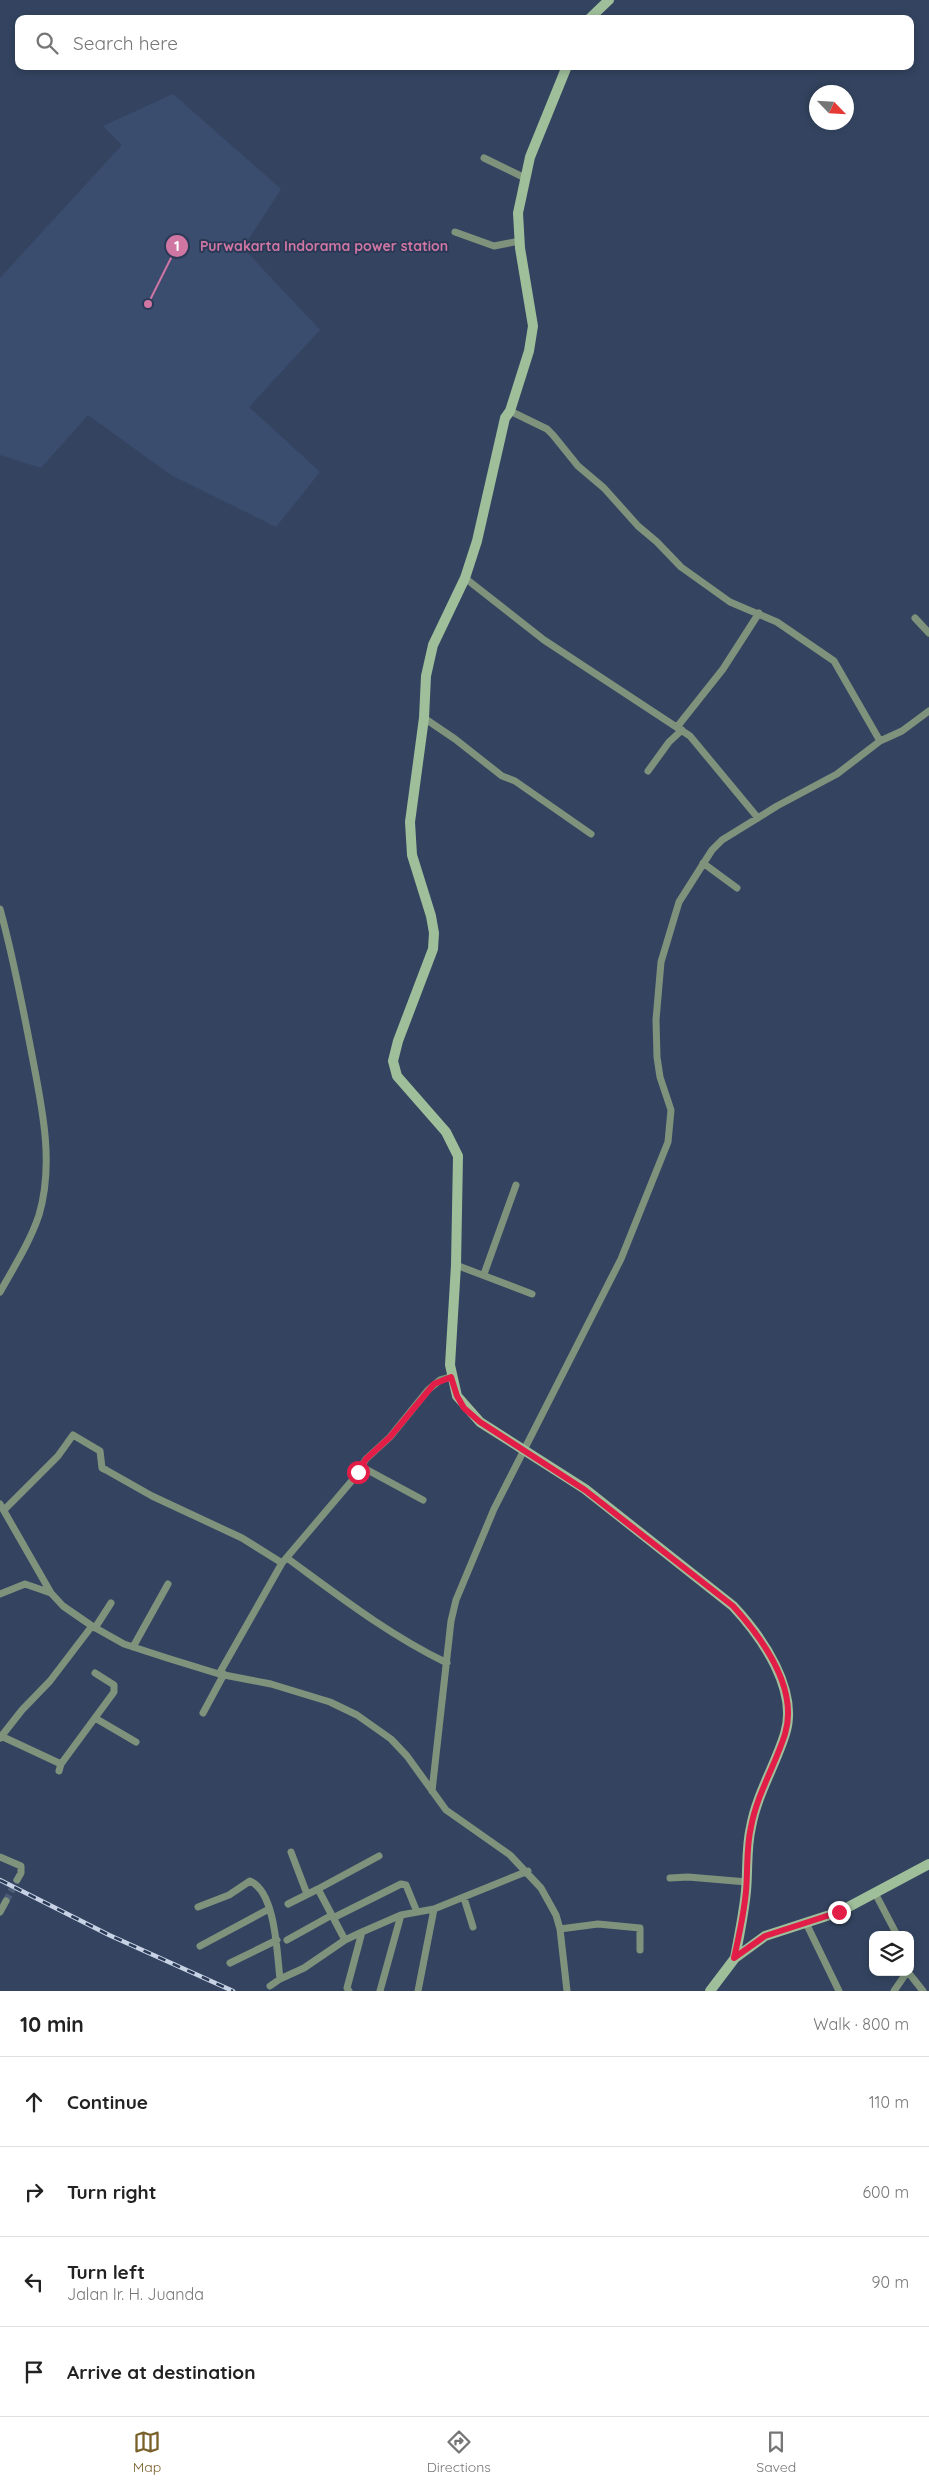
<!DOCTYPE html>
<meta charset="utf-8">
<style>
:root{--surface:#fff;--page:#f2f2f2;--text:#222;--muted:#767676;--line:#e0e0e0;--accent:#7a612b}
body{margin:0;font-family:Quicksand,sans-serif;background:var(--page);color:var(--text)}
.controls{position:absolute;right:15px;bottom:15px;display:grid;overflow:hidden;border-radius:10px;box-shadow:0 2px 8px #0003}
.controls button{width:45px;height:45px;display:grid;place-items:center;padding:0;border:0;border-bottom:1px solid var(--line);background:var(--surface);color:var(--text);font:25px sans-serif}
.compass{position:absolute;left:809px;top:85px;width:45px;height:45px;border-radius:50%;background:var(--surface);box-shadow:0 2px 8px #0003;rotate:115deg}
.stop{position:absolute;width:15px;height:15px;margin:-11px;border:4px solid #e11d48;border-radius:50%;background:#fff}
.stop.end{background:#e11d48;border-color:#fff;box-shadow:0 1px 5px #0008}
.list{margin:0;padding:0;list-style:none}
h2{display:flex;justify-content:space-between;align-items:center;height:65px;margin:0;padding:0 20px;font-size:21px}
h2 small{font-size:16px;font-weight:400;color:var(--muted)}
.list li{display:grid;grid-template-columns:32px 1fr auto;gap:15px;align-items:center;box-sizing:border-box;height:90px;padding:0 20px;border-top:1px solid var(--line)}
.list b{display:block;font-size:19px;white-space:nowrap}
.list p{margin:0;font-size:16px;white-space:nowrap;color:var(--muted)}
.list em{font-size:16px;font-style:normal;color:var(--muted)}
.icon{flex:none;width:28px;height:28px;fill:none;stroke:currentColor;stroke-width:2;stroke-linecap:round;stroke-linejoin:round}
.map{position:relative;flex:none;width:929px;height:1991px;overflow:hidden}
.search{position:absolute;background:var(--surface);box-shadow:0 2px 8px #0003;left:15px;right:15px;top:15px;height:55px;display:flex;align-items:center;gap:12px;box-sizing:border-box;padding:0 18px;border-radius:10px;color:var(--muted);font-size:19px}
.sheet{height:425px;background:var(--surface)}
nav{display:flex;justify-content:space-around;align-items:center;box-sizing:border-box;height:70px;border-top:1px solid var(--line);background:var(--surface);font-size:14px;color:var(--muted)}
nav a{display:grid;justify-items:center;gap:2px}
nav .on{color:var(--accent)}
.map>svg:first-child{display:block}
.built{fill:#3a4d6f}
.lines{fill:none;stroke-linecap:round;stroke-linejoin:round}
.street-tunnel{stroke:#4e5d77;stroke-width:7;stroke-dasharray:7 3.5;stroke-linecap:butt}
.street{stroke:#7f937c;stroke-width:7}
.secondary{stroke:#9fbf9b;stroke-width:10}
.rail-casing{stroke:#c7d2e5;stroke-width:4.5}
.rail{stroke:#2a3955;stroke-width:2.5;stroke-dasharray:8;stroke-linecap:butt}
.route{stroke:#e11d48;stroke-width:6}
.leader{fill:none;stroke:#d076a3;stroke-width:2}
.callout-dot{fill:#d076a3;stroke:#2a3955;stroke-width:2}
.mark-label{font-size:15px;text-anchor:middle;font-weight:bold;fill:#fff}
.callout-label{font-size:14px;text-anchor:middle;font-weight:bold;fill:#d076a3;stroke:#2a3955;stroke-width:4;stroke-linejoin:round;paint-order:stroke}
</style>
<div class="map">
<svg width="929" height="1991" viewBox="0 0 929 1991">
<rect width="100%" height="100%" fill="#344460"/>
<path class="built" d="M173 94 281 189 243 248 320 330 249 407 320 472 276 527 171 475 88 415 41 468 0 455V278L122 145 103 126Z"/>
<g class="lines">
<path class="street-tunnel" d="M6 1901 17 1880"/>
<path class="street" d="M484 158 525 178
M455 232 494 246 520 241
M510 411 547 429 553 435 578 466 604 488 638 526 657 542 681 567 730 602 777 622 834 661 880 741
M465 578 544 640 690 736 758 818
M915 618 929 633
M424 718 455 739 502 776 515 781 591 834
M677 727 723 669 759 613
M648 771 669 742 682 730
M703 863 737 888
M0 909C13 956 22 1003 31 1050 41 1103 55 1161 39 1215 30 1242 14 1267 0 1292
M456 1265 532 1294
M484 1274 516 1185
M362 1467 423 1500
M0 1504 51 1593 63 1606 92 1626 124 1644 167 1658 219 1674 271 1684 330 1702 357 1715 391 1739 407 1756 446 1810 510 1855 541 1888 556 1915 560 1929 567 1991
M4 1510 58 1456 73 1435 100 1451 102 1468 106 1470 152 1496 242 1538 282 1563 355 1477 366 1459 390 1437 428 1390 440 1380 451 1377
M287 1558C339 1596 389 1635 447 1663
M0 1594 25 1584 51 1593
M95 1628 111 1603
M133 1647 168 1584
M219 1674 282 1563
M203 1713 224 1674
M95 1718 136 1742
M1 1736 61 1764 59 1771
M0 1738 22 1710 50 1681 92 1626
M61 1764 114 1692V1685L95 1673
M432 1791 451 1621 456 1600 494 1509 621 1259 668 1142 671 1110 660 1077 657 1057 656 1020 661 962 679 902 712 850 722 840 777 806 837 774 880 741 902 731 929 711
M291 1852 307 1894
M0 1857 21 1866V1873L17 1880
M670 1878 688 1877 747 1882
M875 1893 897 1935
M464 1898 473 1927
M288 1904 318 1889
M198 1907 229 1895 250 1881C276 1892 277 1955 280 1979L304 1968 345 1940 362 1932 401 1915 434 1909 528 1871
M0 1912 6 1901
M333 1918 401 1884 406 1885 417 1912
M806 1923 839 1991
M560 1929 598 1924 640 1928V1950
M287 1940 332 1915
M345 1940 318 1889 379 1856
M200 1946 269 1909
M230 1963 277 1940
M908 1972 923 1991
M270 1986 280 1979
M349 1991 347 1988 362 1932
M380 1991 401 1915
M418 1991 434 1909
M894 1991 907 1972"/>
<path class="secondary" d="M589 19 609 0
M567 66 530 157 518 213 520 248 533 326 529 351 510 411 505 418 477 541 465 578 433 645 426 676 424 718 410 822 412 855 431 916 434 933 433 949 398 1041 393 1061 397 1076 446 1132 458 1156 456 1265 450 1365 457 1396 480 1422 585 1489 733 1606C762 1637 799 1690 785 1734 775 1766 757 1794 751 1827 746 1848 748 1869 746 1891 744 1913 739 1936 735 1958
M710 1991 735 1958 765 1936 839 1912 929 1864"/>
<defs>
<path id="rail" d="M0 1880 109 1935 233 1991"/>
</defs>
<use href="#rail" class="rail-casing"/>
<use href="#rail" class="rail"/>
</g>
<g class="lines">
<path class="route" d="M358 1472 366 1459 390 1437 434 1384 451 1377 457 1396 464 1408 480 1422 585 1490 733 1606C762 1638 799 1688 785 1734 775 1766 757 1794 751 1827 746 1848 748 1869 746 1891 744 1913 739 1936 734 1958L765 1936 839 1912"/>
</g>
<path class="leader" d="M148 304L177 246"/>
<g class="callout-dot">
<circle cx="148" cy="304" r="5"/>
<circle cx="177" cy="246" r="12"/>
</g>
<g class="mark-label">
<text x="177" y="251">1</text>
</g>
<g class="callout-label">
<text x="324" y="251">Purwakarta Indorama power station</text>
</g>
</svg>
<div class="controls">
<button><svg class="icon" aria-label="layers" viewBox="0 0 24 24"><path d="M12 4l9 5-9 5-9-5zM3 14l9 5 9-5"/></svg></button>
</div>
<svg class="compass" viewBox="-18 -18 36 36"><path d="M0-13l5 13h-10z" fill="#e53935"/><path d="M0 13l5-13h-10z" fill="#767676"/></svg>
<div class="stop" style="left:358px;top:1472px"></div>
<div class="stop end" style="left:839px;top:1912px"></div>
<div class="search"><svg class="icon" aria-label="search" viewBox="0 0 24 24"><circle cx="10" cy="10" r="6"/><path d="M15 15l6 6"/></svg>Search here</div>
</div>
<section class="sheet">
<h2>10 min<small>Walk · 800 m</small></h2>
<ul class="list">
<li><svg class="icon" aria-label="ahead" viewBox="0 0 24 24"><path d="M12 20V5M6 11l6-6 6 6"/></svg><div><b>Continue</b></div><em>110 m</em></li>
<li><svg class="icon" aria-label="right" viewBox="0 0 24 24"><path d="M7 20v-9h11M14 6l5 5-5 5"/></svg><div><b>Turn right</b></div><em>600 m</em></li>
<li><svg class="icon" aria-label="left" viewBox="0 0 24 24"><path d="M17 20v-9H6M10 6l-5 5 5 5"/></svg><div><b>Turn left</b><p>Jalan Ir. H. Juanda</p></div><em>90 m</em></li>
<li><svg class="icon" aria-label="arrive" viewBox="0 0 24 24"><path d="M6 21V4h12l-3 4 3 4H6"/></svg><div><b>Arrive at destination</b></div></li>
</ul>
</section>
<nav>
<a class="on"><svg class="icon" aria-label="map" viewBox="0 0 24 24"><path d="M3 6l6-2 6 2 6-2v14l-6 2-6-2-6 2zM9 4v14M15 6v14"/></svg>Map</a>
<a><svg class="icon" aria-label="directions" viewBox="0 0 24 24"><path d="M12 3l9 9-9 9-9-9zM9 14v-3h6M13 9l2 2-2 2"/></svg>Directions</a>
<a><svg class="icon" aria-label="saved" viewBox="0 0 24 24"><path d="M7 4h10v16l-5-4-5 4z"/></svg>Saved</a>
</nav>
